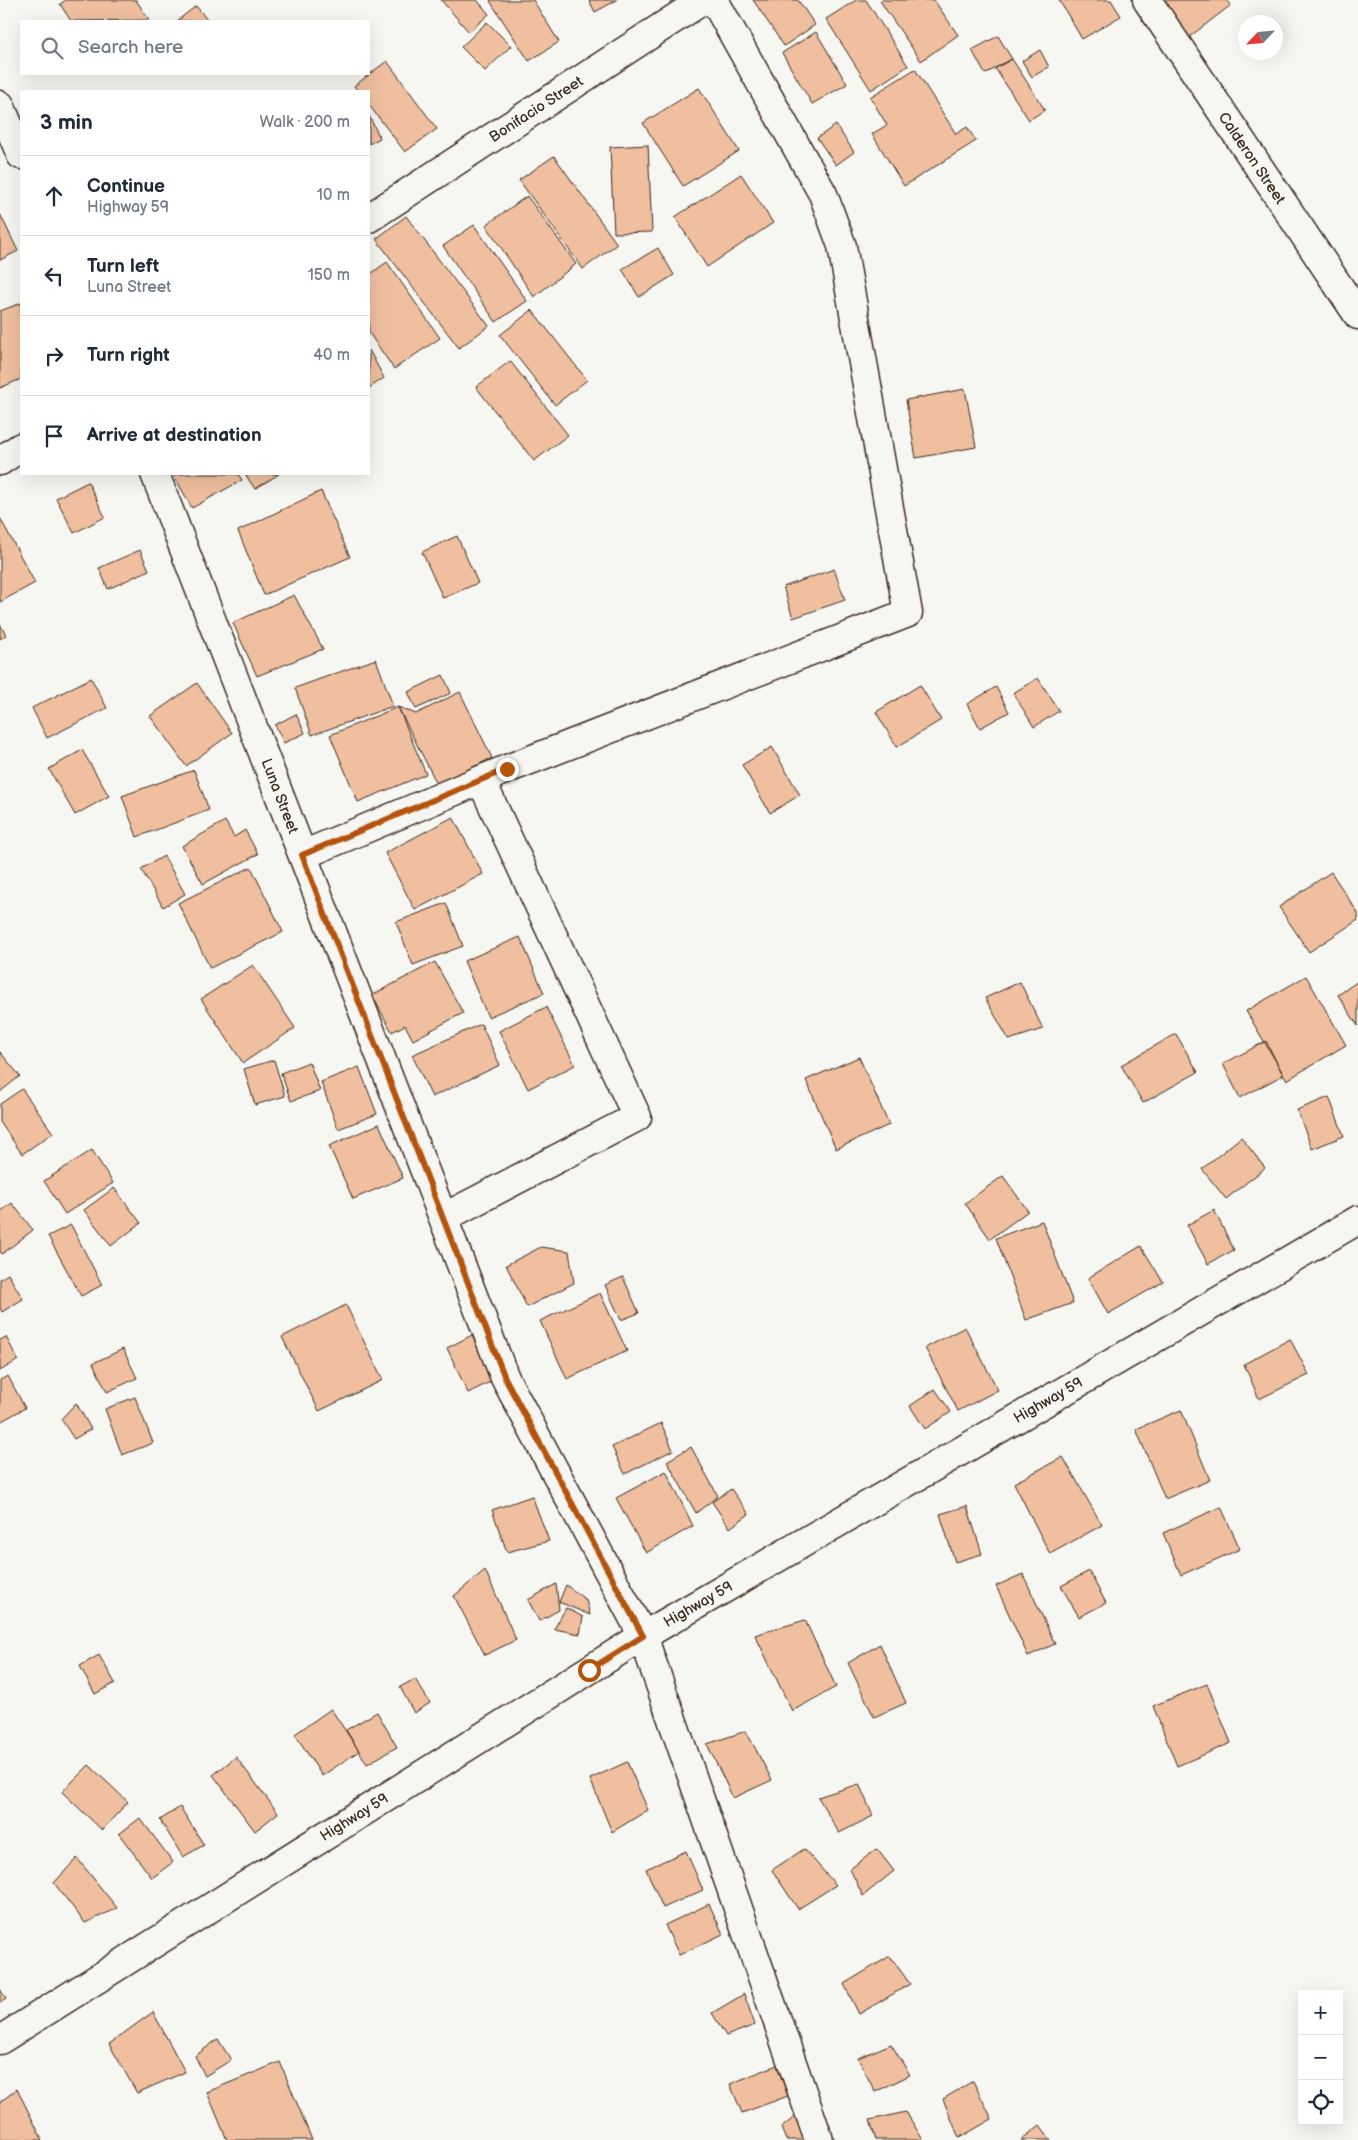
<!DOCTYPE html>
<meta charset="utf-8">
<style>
:root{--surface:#fff;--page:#f2f2f3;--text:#1f2937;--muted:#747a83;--line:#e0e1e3}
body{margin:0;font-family:"Balsamiq Sans",sans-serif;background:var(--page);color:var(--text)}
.controls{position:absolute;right:15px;bottom:15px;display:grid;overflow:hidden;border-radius:0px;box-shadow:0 5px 20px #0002}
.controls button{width:45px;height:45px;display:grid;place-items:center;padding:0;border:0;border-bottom:1px solid var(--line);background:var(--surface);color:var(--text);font:25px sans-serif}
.compass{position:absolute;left:1238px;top:15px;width:45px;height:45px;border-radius:50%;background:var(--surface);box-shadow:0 5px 20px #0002;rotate:244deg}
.stop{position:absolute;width:15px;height:15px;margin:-11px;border:4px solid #b45309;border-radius:50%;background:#fff}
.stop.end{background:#b45309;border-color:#fff;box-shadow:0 1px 5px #0008}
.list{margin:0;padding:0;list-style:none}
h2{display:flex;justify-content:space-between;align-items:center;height:65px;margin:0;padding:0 20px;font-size:21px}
h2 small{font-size:16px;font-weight:400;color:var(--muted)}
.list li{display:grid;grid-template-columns:32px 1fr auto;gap:15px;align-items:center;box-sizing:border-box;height:80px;padding:0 20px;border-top:1px solid var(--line)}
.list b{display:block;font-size:19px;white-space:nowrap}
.list p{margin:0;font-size:16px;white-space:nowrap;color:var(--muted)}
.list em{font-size:16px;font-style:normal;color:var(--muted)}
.icon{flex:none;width:28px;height:28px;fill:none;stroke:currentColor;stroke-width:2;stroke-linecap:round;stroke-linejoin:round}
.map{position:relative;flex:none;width:1358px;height:2140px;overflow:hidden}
.search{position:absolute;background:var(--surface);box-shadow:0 5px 20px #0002;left:20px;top:20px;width:350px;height:55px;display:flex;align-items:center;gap:12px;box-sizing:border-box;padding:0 18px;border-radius:0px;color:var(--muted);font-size:19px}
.panel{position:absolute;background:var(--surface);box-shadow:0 5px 20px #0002;left:20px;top:90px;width:350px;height:385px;border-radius:0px}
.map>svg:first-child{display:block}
.building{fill:#efbf9f;stroke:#3b2a1e}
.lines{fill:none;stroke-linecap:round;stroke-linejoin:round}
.minor-casing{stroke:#3b2a1e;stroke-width:31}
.minor{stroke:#f6f6f2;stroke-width:28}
.route{stroke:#b45309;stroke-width:6}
.labels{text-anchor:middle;stroke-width:4;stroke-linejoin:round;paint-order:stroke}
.street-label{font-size:15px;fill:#3b2a1e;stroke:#f6f6f2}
</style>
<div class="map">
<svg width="1358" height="2140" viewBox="0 0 1358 2140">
<rect width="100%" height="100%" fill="#f6f6f2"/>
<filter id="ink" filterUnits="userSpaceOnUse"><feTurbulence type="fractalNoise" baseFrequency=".02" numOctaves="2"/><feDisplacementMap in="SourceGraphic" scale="10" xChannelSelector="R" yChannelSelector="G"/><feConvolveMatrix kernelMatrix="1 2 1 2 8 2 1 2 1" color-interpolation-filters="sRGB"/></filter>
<g filter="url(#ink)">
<path class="building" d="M66 0H136L149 20 71 21 60 4Z
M441 0H477L489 14 469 32Z
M492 0H533L559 42 529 61 490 1Z
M589 0H617L595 12Z
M753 0H798L815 25 784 46Z
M856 0H866L908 66 871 90 826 19Z
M881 0H934L958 35 921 61 880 1Z
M1059 0H1111L1121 16 1082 39Z
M1160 0H1227L1231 5 1188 38Z
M196 6 208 21H177Z
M487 22 511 46 485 71 461 47Z
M816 32 847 84 812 104 782 53Z
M998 36 1012 59 985 74 972 50Z
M1040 50 1049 67 1032 77 1022 61Z
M1012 59 1045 110 1029 120 995 68Z
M387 61 437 129 405 152 369 105V91H358L354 86Z
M915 69 956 134 967 127 976 141 904 186 872 134 887 125 870 97Z
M699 88 739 151 683 186 643 123Z
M369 116 380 138 369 144Z
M836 125 854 152 836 165 817 138Z
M648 145 652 232 614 233 610 147Z
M554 156 617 244 583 269 519 180Z
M741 174 773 223 707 267 675 217Z
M527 196 576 264 534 297 486 225Z
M0 214 18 251 0 260Z
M406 216 489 326 459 348 376 239Z
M474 225 527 301 496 322 443 246Z
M658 248 674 275 639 297 622 269Z
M387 262 440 338 394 369 369 333V275Z
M21 303V379L0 388V311Z
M532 310 587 380 555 405 500 335Z
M369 350 384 378 369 388Z
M510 361 568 435 534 461 476 387Z
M965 389 976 447 916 458 906 400Z
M173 474H238L242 480 192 508Z
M245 474H279L255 489Z
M88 482 105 517 74 533 56 498Z
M321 491 350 557 264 595 238 531Z
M0 518 35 583 0 602Z
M457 536 478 583 443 598 422 552Z
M140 550 149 570 108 589 99 568Z
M834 569 845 600 793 618 783 587Z
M294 595 323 649 257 676 233 623Z
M0 624 6 635 0 639Z
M376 659 393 706 312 735 295 688Z
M443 675 451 693 416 709 408 692Z
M91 678 107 708 47 738 32 708Z
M1038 678 1059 711 1034 727 1013 693Z
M197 683 232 733 186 766 150 716Z
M920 685 941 720 897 747 876 712Z
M996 687 1009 712 980 728 967 704Z
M460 692 492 758 437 784 398 707 416 714Z
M398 707 426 774 358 802 330 735Z
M296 714 305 733 284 743 275 725Z
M772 747 800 795 770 813 742 765Z
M82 750 109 796 75 815 49 769Z
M194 770 209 810 137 837 122 796Z
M453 817 483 874 415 910 385 853Z
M225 821 234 837 245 830 258 854 203 884 182 846Z
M164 856 185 894 163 907 141 869Z
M251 867 283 932 210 968 178 903Z
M1331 872 1358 913V920L1309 952 1279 907Z
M446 903 463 946 413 965 396 922Z
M520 937 544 993 488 1017 464 961Z
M435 962 463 1013 413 1040 405 1025 392 1032 372 995Z
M253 965 295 1028 243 1063 201 999Z
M1306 976 1346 1045 1287 1080 1246 1011Z
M1358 981V1026L1338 995Z
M1020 982 1043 1029 1009 1040 985 998Z
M546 1007 575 1065 528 1089 499 1031Z
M481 1024 500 1065 432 1097 412 1055Z
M1176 1034 1198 1072 1143 1103 1121 1065Z
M1266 1041 1283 1075 1240 1098 1223 1064Z
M0 1052 20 1076 0 1092Z
M859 1057 889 1125 836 1149 806 1080Z
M274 1060 285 1096 255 1105 244 1069Z
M309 1062 320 1091 291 1101 281 1073Z
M359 1067 377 1114 338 1129 321 1082Z
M22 1089 53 1133 22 1154 0 1122V1104Z
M1329 1097 1344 1136 1312 1149 1297 1110Z
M379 1124 403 1178 353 1199 329 1146Z
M1241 1137 1265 1168 1226 1199 1202 1169Z
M92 1150 113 1183 65 1214 44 1181Z
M1003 1176 1028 1211 990 1239 965 1203Z
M114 1188 141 1223 111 1246 84 1210Z
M12 1203 33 1230 2 1254 0 1251V1212Z
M1214 1210 1234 1250 1208 1264 1187 1225Z
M1042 1221 1073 1303 1026 1320 996 1238Z
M71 1225 102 1285 81 1296 48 1236Z
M1141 1246 1163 1282 1108 1314 1088 1278Z
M541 1247 569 1251 574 1283 527 1307 506 1265Z
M8 1274 23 1299 2 1312 0 1308V1279Z
M623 1277 639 1313 621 1320 605 1285Z
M600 1293 627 1351 567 1379 540 1321Z
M346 1305 383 1380 319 1411 282 1337Z
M965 1327 998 1390 958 1411 925 1348Z
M472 1335 494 1380 468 1393 447 1348Z
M6 1337 18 1360 0 1371V1340Z
M1290 1339 1309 1375 1259 1399 1244 1364Z
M123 1349 137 1378 107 1392 93 1363Z
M8 1376 25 1408 0 1422V1380Z
M935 1389 951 1412 925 1429 910 1406Z
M135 1397 153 1443 122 1455 105 1409Z
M76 1403 91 1429 74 1439 61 1419Z
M1181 1410 1210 1480 1165 1499 1136 1429Z
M661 1423 673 1450 625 1474 612 1447Z
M691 1447 718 1496 696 1513 667 1461Z
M1063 1457 1102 1525 1050 1554 1014 1483Z
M666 1471 693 1526 646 1553 616 1498Z
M731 1489 749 1514 730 1528 712 1502Z
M532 1496 549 1541 507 1552 492 1510Z
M967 1506 982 1554 955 1562 940 1514Z
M1221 1507 1240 1549 1181 1575 1163 1533Z
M485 1570 516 1640 485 1655 454 1596Z
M1089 1571 1106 1603 1079 1617 1061 1586Z
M1023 1574 1055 1644 1028 1656 996 1586Z
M556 1584 559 1610 539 1621 528 1600Z
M566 1585 586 1600 590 1615 559 1602Z
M566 1608 583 1617 580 1634 554 1629Z
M805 1620 836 1687 792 1711 755 1635Z
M880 1644 906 1703 874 1717 848 1663Z
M99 1655 115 1683 95 1694 80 1666Z
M415 1679 430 1703 414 1713 400 1687Z
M1207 1684 1231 1743 1177 1766 1153 1706Z
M331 1709 359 1751 322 1776 295 1734Z
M377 1712 397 1747 367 1764 346 1730Z
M746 1731 772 1780 733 1798 707 1744Z
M236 1757 278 1813 255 1831 213 1775Z
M627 1762 648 1810 612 1832 590 1779Z
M89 1765 128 1802 102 1830 62 1792Z
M859 1784 873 1816 839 1833 818 1797Z
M180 1807 204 1845 183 1857 160 1820Z
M140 1818 173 1862 152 1878 119 1834Z
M804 1849 836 1885 798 1909 772 1870Z
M877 1849 894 1871 863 1896 850 1869Z
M686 1851 703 1890 663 1908 646 1869Z
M77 1858 117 1908 85 1923 54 1883Z
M709 1904 723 1934 679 1955 665 1925Z
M890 1956 910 1984 859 2014 844 1984Z
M0 1989 6 1999 0 2003Z
M744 1994 755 2025 726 2036 712 2013Z
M153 2012 185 2072 137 2093 109 2044Z
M218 2039 231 2060 205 2076 195 2056Z
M891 2044 910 2075 875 2092 858 2058Z
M280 2062 312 2140H227L207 2092Z
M777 2065 788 2096 742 2113 730 2084Z
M973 2081 992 2119 959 2138 943 2099Z
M17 2089 42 2139 41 2140H1L0 2138V2102Z
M906 2112 923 2140H876L870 2120Z
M796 2116 807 2140H786L781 2128Z
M1040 2125 1051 2140H1021Z"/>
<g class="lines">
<defs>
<path id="minor" d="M1147 0 1358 315
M0 105 21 155
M369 218 703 0
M0 461 21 447
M155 474 505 1378 643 1636 819 2140
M303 855 507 769 908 613 842 246 823 194 714 0
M443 1218 637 1117 481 780
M0 2040 643 1636 1358 1220"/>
</defs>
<use href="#minor" class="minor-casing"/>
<use href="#minor" class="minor"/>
</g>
</g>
<g class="lines" filter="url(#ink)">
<path class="route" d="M507 769 302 855 505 1378 643 1636 589 1670"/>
</g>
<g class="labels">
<g class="street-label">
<text transform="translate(536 109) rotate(-33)" y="5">Bonifacio Street</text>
<text transform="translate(1252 158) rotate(56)" y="5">Calderon Street</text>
<text transform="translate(280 796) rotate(69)" y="5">Luna Street</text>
<text transform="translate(1048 1400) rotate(-30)" y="5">Highway 59</text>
<text transform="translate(698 1604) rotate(-30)" y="5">Highway 59</text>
<text transform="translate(354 1817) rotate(-32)" y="5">Highway 59</text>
</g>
</g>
</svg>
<div class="controls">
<button>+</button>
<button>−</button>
<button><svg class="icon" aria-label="locate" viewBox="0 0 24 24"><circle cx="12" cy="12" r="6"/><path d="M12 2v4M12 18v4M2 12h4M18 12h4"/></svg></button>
</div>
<svg class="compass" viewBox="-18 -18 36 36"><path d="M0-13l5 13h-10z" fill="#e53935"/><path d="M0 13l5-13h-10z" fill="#747a83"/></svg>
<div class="stop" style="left:589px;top:1670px"></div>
<div class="stop end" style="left:507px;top:769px"></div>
<div class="search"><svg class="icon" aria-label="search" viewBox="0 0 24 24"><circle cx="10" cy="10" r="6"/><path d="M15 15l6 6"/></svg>Search here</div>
<section class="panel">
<h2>3 min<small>Walk · 200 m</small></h2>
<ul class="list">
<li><svg class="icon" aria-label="ahead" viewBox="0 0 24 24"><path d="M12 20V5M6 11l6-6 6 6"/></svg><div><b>Continue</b><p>Highway 59</p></div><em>10 m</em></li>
<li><svg class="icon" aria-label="left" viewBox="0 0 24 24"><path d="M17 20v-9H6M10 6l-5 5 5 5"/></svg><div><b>Turn left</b><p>Luna Street</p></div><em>150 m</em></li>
<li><svg class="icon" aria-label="right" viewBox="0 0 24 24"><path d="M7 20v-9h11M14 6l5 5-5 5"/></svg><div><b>Turn right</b></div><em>40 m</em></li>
<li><svg class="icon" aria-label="arrive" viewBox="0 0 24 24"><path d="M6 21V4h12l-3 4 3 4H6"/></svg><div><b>Arrive at destination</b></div></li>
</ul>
</section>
</div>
